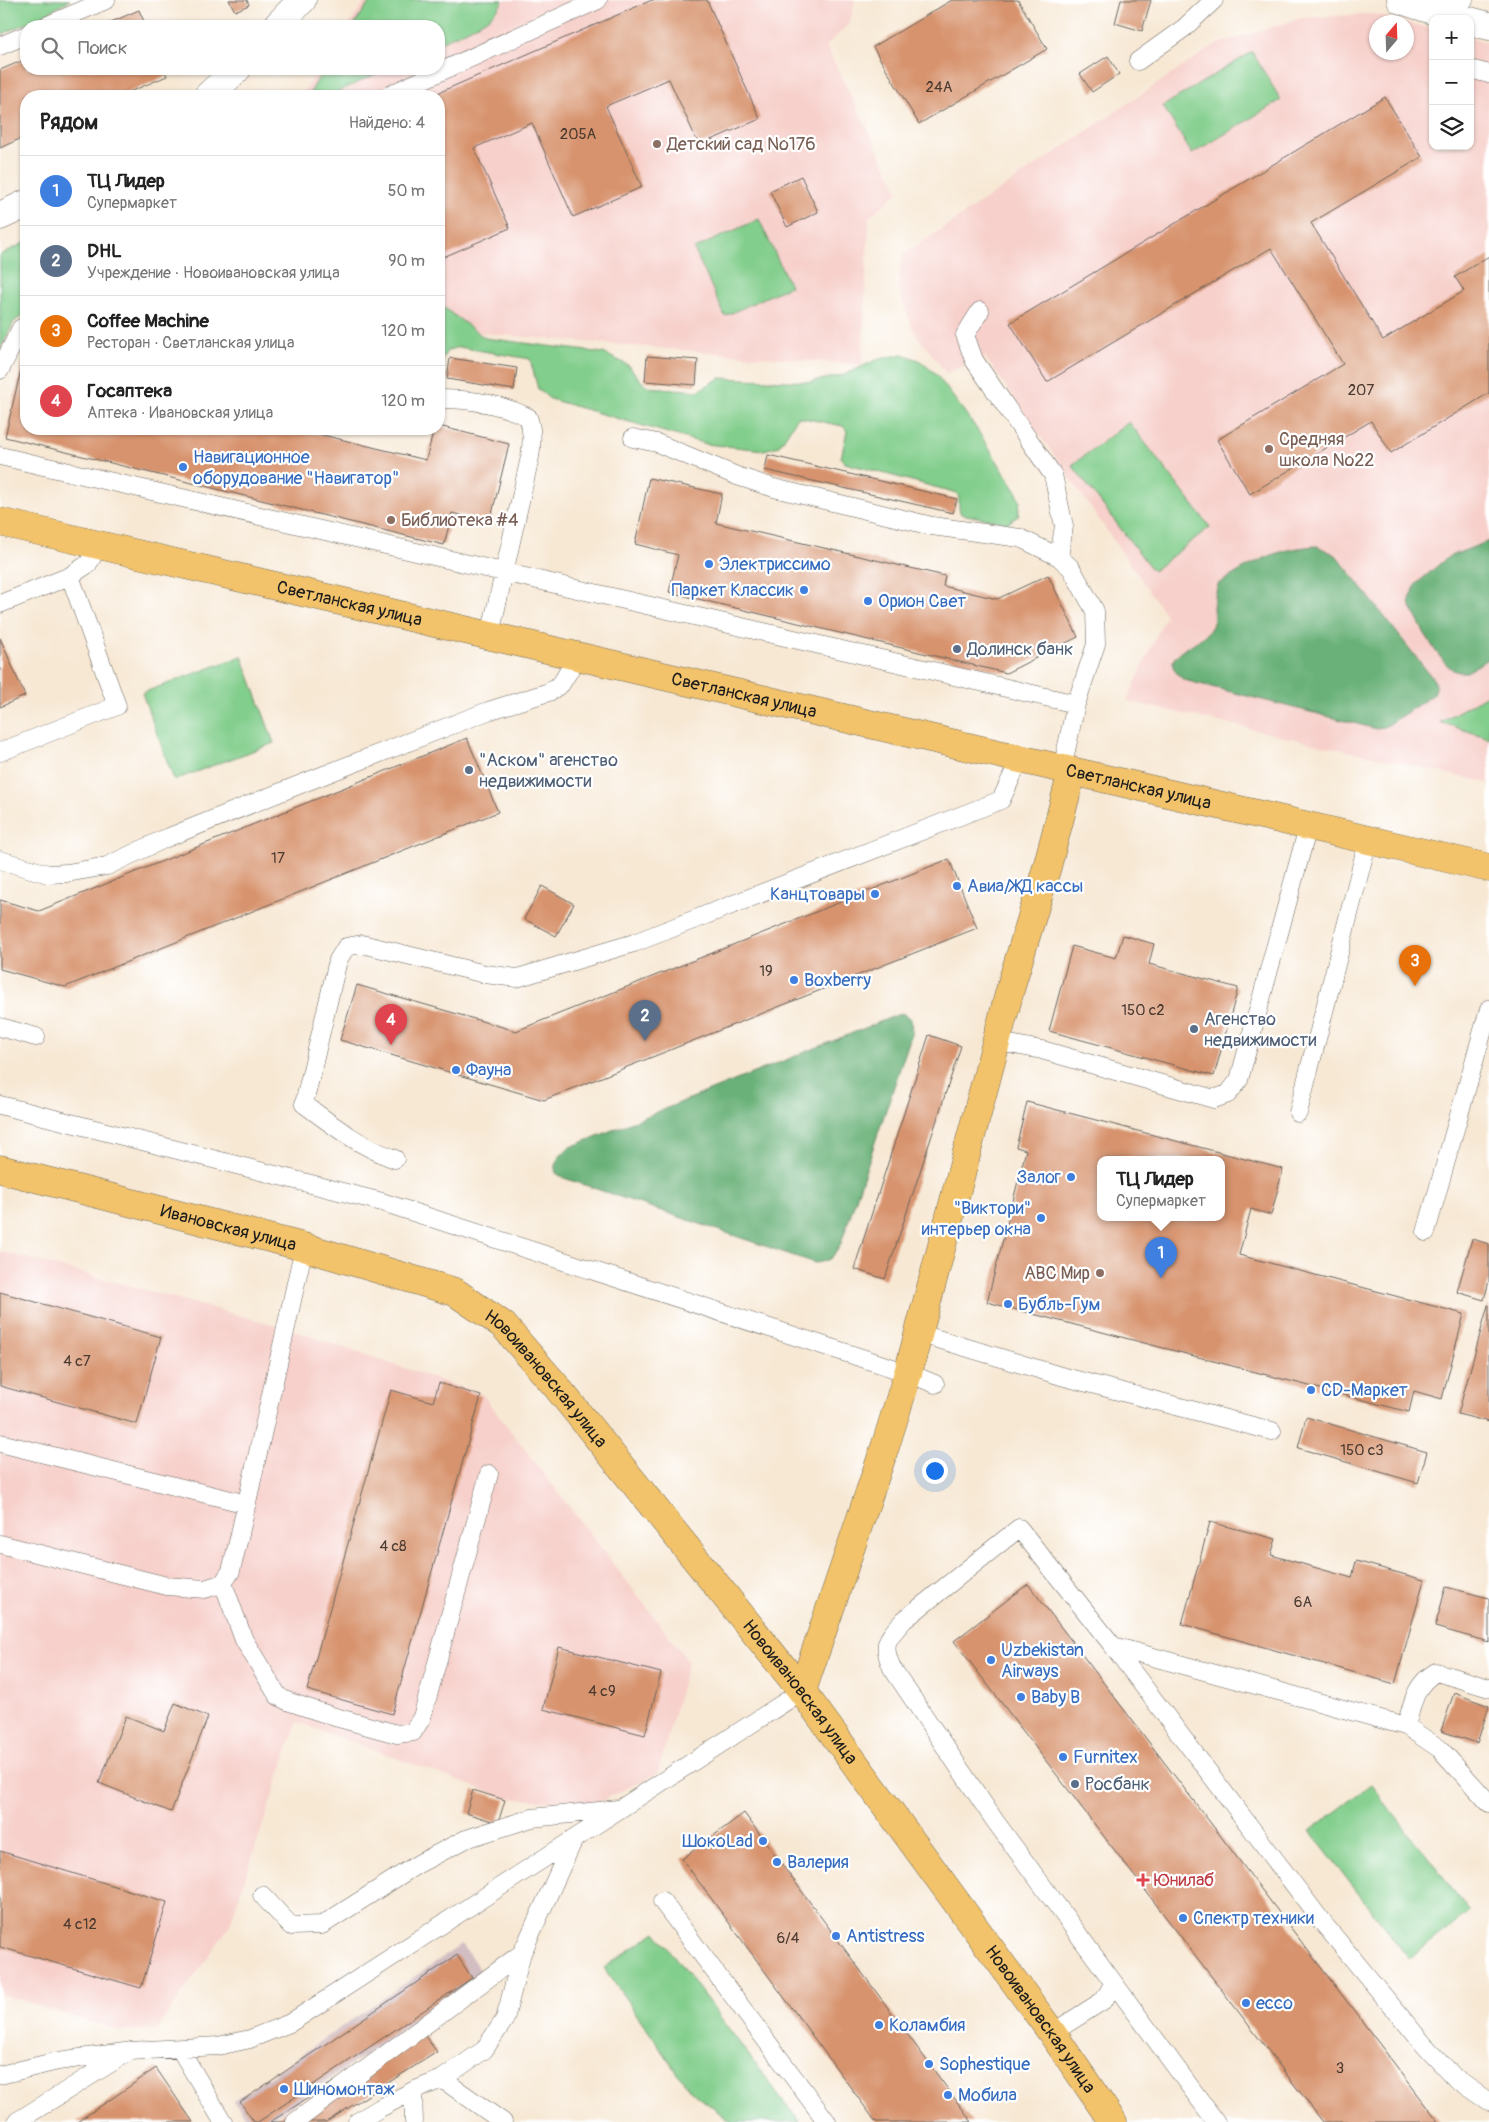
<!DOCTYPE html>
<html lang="ru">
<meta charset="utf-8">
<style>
:root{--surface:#fff;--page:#f6f6f6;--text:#222;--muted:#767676;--line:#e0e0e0;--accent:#2563eb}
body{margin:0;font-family:Pangolin,sans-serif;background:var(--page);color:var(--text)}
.controls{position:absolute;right:15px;top:15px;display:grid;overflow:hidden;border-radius:10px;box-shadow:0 1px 4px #0004}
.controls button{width:45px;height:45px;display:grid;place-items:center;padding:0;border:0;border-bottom:1px solid var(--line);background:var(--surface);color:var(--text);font:25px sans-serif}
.compass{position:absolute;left:1369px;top:15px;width:45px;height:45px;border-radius:50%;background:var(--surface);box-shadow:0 1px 4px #0004;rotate:19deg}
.you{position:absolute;left:934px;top:1470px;width:18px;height:18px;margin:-12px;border:4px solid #fff;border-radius:50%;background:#1a73e8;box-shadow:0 0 0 8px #1a73e833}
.badge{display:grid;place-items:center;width:32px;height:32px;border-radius:50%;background:var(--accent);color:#fff;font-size:16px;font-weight:700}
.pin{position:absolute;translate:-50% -41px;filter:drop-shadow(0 1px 2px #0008)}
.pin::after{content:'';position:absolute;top:26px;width:18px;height:15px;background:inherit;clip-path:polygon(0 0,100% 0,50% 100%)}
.popup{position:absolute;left:1097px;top:1156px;width:128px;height:65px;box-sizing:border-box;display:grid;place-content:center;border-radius:10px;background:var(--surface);filter:drop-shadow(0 1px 4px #0005);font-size:16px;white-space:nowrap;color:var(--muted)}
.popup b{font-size:19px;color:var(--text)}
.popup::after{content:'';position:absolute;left:50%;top:100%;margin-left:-10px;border:10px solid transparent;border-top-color:var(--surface)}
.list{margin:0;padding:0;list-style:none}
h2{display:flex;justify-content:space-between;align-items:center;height:65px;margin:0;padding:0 20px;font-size:21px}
h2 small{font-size:16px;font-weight:400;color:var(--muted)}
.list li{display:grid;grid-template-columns:32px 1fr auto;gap:15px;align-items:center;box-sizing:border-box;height:70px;padding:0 20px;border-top:1px solid var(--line)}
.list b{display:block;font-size:19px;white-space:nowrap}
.list p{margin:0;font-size:16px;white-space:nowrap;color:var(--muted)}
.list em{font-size:16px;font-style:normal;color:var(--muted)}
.icon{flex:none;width:28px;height:28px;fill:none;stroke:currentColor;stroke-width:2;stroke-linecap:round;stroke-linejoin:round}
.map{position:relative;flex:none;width:1489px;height:2122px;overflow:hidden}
.search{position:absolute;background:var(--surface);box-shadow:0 1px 4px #0004;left:20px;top:20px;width:425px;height:55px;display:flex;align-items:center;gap:12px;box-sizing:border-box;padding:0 18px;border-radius:20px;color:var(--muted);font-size:19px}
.panel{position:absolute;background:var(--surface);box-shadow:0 1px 4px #0004;left:20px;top:90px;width:425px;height:345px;border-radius:20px}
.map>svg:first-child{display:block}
.built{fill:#f7d0cb;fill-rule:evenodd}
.industrial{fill:#d2bec2}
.green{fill:#82ce8c;stroke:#4f7554}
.forest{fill:#69b178;stroke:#42664a}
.building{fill:#d7936d;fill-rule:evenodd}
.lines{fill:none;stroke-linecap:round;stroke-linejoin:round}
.service-casing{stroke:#69635c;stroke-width:19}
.minor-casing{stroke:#69635c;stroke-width:29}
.primary-casing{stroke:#69635c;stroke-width:29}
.service{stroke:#fff;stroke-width:18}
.minor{stroke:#fff;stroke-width:28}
.primary{stroke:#f2c36a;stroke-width:28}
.education-dot{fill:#8d6e63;stroke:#fff;stroke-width:2}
.shop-dot{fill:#3f7fe0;stroke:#fff;stroke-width:2}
.service-dot{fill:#5c6f8a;stroke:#fff;stroke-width:2}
.health-dot{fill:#e0444e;stroke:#fff;stroke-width:2}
.labels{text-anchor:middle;stroke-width:4.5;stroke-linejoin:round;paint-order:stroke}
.number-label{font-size:15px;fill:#4b3a30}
.education-label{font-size:18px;fill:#785e54;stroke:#fff;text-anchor:start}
.shop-label{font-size:18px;fill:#366cbe;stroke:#fff;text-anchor:start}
.street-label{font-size:18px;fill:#1c1c1c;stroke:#fff}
.service-label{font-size:18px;fill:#4e5e75;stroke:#fff;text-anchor:start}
.health-label{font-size:18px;fill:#be3a42;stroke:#fff;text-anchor:start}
</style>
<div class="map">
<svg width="1489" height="2122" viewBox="0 0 1489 2122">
<rect width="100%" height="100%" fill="#fff"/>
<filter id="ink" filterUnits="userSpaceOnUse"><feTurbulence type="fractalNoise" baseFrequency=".02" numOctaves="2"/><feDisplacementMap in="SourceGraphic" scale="10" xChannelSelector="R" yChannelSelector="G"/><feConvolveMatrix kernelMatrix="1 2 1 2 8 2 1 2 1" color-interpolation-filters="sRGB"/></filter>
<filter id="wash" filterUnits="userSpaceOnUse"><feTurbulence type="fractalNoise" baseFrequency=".0096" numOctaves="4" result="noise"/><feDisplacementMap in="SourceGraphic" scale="20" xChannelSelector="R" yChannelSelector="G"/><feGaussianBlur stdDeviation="1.12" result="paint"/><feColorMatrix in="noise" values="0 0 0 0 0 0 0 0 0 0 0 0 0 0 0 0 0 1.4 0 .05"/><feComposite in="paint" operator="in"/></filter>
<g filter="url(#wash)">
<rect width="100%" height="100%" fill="#f7e8d4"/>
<path class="built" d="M366 0H855L849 24 826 46 899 192 869 217 862 365 479 333 439 306V96H303L302 94 319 69H439V26H348Z
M1373 14 1433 29V146H1470V38L1489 43V783L1127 701 1166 615 985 357 946 373 914 332 898 287 903 255 1215 45 1302 18ZM1376 22H1406V52H1376Z
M0 1251 286 1328 483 1395 688 1661 658 1773 593 1805 506 1798 297 1722 229 1927 157 2029 121 2031 0 1994Z"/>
<path class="industrial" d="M462 1944 483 1974 267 2122H249L234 2101Z"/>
<path class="green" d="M0 0H70L39 18 0 35Z
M371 0H503C496 21 458 33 439 43V26H353Z
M1252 52 1281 100 1192 154 1163 106Z
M324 69H386L329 96H311V91Z
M759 219 790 286 725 316 694 249Z
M26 242V313L14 322 0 350V255Z
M439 304 485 338 603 353 628 365 642 382 649 387 698 391 720 378 811 382 844 375 876 360 903 354 919 360 936 374 974 425 1015 489 1020 500 1018 516 1008 523 961 514C957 507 961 500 957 493L845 463 841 458 847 431 843 426 798 417 779 446 764 450 706 444 550 399 538 389 530 359 459 347 447 351 439 365Z
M1129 422 1210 527 1153 571 1072 465Z
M242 656 274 743 174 780 142 693Z
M1489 694V738L1440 722Z
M1371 1785 1470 1912 1409 1959 1310 1831Z
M656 1932 781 2098 800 2122H731L690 2090 604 1968Z"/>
<path class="forest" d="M1489 541V658L1467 672C1464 672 1458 672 1455 671 1439 663 1416 619 1409 602L1416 584 1448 557Z
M1317 546 1336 555 1434 680 1436 686 1434 694 1388 725 1377 729 1184 680C1149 652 1206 648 1213 623 1215 618 1213 612 1213 607 1214 599 1216 591 1218 584 1255 562 1273 549 1317 546Z
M902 1013 911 1019 912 1033 841 1243C835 1256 830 1262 815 1263L564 1178 556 1173C552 1161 561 1156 568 1148Z"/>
<g id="blocks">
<path class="building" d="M229 0H247L249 5 235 11Z
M652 0H707L760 119 699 145 669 79 606 106 642 187 573 217 532 123 474 148 510 228 439 259V96H431Z
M952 0H1018L1047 49 919 124 873 47Z
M1121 0H1151L1142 31 1115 23Z
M139 10 146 26H102Z
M1108 56 1119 74 1092 92 1080 74Z
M26 59V69H164L167 76 120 96H26V136L0 148V70Z
M1385 97 1422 157 1311 223 1383 340 1464 291 1455 277 1489 256V393L1391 453 1371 421 1250 494 1217 440 1343 364 1271 248 1047 382 1010 323Z
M801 176 818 212 787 227 770 191Z
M647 356 698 360 696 385 645 381Z
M450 358 517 368 514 390 447 379Z
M23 361 26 362V429H298L426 460 434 429H439V426L509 444 490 522 452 513 444 545 5 437Z
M768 455 957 499 953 513 765 470Z
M649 478 722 494 716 523 945 576 943 586 997 599 1048 575 1078 637 1006 673 669 592 678 555 635 544Z
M0 638 25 696 0 707Z
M467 738 498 812 65 987 0 969V900L39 911Z
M949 859 977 928 544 1100 340 1040 357 985 516 1031Z
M542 886 574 904 556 936 524 919Z
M1123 935 1154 944 1149 964 1238 988 1214 1076 1049 1031 1072 946 1116 958Z
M929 1035 961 1046 885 1279 854 1269Z
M1027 1102 1283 1169 1271 1215 1251 1209 1239 1255 1464 1314 1442 1399 1414 1391 1409 1412 987 1302 1026 1150 1016 1147ZM1101 1159H1221V1217H1101Z
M1472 1239 1489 1244V1281L1484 1300 1457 1292Z
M0 1292 161 1337 137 1424 0 1386Z
M1488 1305H1489V1422L1458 1414Z
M439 1383 481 1396 392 1714 307 1690 391 1390 433 1402Z
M1306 1417 1427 1452 1418 1483 1298 1448Z
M1210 1522 1276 1539 1271 1555 1352 1578 1356 1561 1424 1580 1395 1684 1182 1624Z
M1028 1584 1300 1940 1439 2122H1323L954 1641Z
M1446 1587 1489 1598V1642L1435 1627Z
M559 1647 661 1673 645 1735 543 1709Z
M1454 1693 1489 1706 1477 1743 1441 1731Z
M175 1703 208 1717 171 1812 99 1783 126 1716 164 1731Z
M473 1790 505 1800 498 1823 466 1813Z
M744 1813 894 2016 972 2122H876L682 1859Z
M0 1851 167 1902 141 1988 0 1947Z
M457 1955 472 1978 258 2122H254L240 2102Z
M419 2028 437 2052 326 2122H270Z
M156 2068 193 2122H77L120 2093Z"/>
</g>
</g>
<g filter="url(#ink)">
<use href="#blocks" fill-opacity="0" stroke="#69635c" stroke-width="1"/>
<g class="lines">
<defs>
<path id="service" d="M1437 12 1464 0
M46 26 106 0
M0 46 26 35
M1138 61 1184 28 1214 0
M1470 69 1489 74
M387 96 598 0
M980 311 965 335 974 360 1053 475 1064 526 1059 557
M0 370 21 328 26 326
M439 399C470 399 499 403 528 417 533 431 532 442 530 457L490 635
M633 438 657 443 737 476 774 488 932 526 1020 538 1059 557 1071 568 1095 611 1096 644 1076 704 1062 769
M0 456 1076 704
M0 604 70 576 88 564 99 545
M0 752 117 706 70 576
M0 860 48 874 67 873 107 866 164 839 311 780 488 711 549 692 561 684 578 656
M0 1027 36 1037
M998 1042 1042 1050 1214 1099 1228 1094 1239 1080 1308 827
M0 1105 382 1202 908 1373 935 1384
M1298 1113 1368 840
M395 1159C361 1147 332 1125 304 1104L338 960 346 947 362 944 485 974 517 978 634 943 1001 800 1020 759
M1426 1232 1489 1009
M918 1333 1061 1376 1272 1431
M0 1443 247 1504
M0 1544 167 1586 205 1589 223 1583 231 1571 239 1538 304 1247
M223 1583 244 1640 278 1696 287 1701 335 1717 397 1734 413 1732 422 1717 489 1474
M1113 1646 1406 1726 1440 1749 1489 1803
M1406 1726C1413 1703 1414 1685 1436 1672L1489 1688
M262 1895 291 1926 322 1925 418 1864 466 1839 532 1818 618 1809
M662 1901 827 2122
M1052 2033 1104 2000 1113 1984
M180 2049 223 2122
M0 2075 58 2061 125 2052
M16 2122 130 2051 218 2046 250 2039 290 2023 802 1691
M295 2122 522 1953
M357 2122 380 2108 413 2091
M414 2122 413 2091 442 2079
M503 2122 442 2079 484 2050 505 2019 522 1953 574 1839
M1216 2122 995 1821 892 1668C881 1643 887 1639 904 1620L1019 1528 1113 1646 1323 1923 1425 2046 1456 2079 1489 2102"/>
<path id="minor" d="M1401 0 1460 19
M1470 21 1489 26
M277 26 302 0
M208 96 237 69
M0 216 26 204"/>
<g id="primary">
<path id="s1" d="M0 522 1489 868"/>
<path id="s2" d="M0 1169 304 1247 455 1292 503 1325 556 1386 802 1691 1052 2033 1113 2122"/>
<path d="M802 1691 885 1447 908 1373 1013 979 1047 867 1072 772"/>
</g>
</defs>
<use href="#service" class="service-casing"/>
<use href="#minor" class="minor-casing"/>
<use href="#primary" class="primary-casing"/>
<use href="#service" class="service"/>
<use href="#minor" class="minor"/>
<use href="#primary" class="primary"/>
</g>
</g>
<g class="education-dot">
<circle cx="657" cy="144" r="5"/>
<circle cx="1269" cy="449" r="5"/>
<circle cx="391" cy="520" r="5"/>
<circle cx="1100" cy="1273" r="5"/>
</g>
<g class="shop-dot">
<circle cx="183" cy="467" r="5"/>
<circle cx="709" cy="564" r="5"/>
<circle cx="804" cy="590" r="5"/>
<circle cx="868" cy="601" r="5"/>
<circle cx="957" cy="886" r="5"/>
<circle cx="875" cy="894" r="5"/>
<circle cx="794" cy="980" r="5"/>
<circle cx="456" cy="1070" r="5"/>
<circle cx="1071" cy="1177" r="5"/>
<circle cx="1041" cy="1218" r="5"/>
<circle cx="1008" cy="1304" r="5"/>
<circle cx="1311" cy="1390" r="5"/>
<circle cx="991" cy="1660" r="5"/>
<circle cx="1021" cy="1697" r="5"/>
<circle cx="1063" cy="1757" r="5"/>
<circle cx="763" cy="1841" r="5"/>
<circle cx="777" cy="1862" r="5"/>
<circle cx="1183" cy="1918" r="5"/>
<circle cx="836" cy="1936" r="5"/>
<circle cx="1246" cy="2003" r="5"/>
<circle cx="879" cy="2025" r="5"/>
<circle cx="929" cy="2064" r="5"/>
<circle cx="284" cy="2089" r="5"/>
<circle cx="948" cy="2095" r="5"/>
</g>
<g class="service-dot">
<circle cx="957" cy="649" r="5"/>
<circle cx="469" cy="770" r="5"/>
<circle cx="1194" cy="1029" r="5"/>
<circle cx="1075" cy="1784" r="5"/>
</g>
<path class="health-dot" d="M1140.5 1872.5h5v5h5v5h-5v5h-5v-5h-5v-5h5z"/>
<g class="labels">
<g class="number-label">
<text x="939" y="92">24А</text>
<text x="578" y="139">205А</text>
<text x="1361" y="395">207</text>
<text x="278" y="863">17</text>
<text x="766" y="976">19</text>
<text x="1143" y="1015">150 с2</text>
<text x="77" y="1366">4 с7</text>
<text x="1362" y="1455">150 с3</text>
<text x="393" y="1551">4 с8</text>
<text x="1303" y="1607">6А</text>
<text x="602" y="1696">4 с9</text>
<text x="80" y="1929">4 с12</text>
<text x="788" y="1943">6/4</text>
<text x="1340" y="2073">3</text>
</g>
<g class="education-label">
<text x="667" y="150">Детский сад №176</text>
<text x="1279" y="445">Средняя<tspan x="1279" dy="21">школа №22</tspan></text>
<text x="401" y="526">Библиотека #4</text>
<text x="1090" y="1279" text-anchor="end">ABC Мир</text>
</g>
<g class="shop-label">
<text x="193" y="463">Навигационное<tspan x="193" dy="21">оборудование "Навигатор"</tspan></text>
<text x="719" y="570">Электриссимо</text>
<text x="794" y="596" text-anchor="end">Паркет Классик</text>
<text x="878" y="607">Орион Свет</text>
<text x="967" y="892">Авиа/ЖД кассы</text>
<text x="865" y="900" text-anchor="end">Канцтовары</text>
<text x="804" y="986">Boxberry</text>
<text x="466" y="1076">Фауна</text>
<text x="1061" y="1183" text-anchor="end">Залог</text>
<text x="1031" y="1214" text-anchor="end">"Виктори"<tspan x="1031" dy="21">интерьер окна</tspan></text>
<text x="1018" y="1310">Бубль-Гум</text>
<text x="1321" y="1396">CD-Маркет</text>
<text x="1001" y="1656">Uzbekistan<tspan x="1001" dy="21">Airways</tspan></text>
<text x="1031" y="1703">Baby B</text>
<text x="1073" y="1763">Furnitex</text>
<text x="753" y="1847" text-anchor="end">ШокоLad</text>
<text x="787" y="1868">Валерия</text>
<text x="1193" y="1924">Спектр техники</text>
<text x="846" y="1942">Antistress</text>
<text x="1256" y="2009">ecco</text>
<text x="889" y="2031">Коламбия</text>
<text x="939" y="2070">Sophestique</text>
<text x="294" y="2095">Шиномонтаж</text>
<text x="958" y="2101">Мобила</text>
</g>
<g class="street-label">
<text dy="6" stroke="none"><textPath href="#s1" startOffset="359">Светланская улица</textPath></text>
<text dy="6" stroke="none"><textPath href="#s1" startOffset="764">Светланская улица</textPath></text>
<text dy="6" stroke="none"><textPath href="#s1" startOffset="1169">Светланская улица</textPath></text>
<text dy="6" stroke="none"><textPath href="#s2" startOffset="236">Ивановская улица</textPath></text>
<text dy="6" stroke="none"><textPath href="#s2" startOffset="598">Новоивановская улица</textPath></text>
<text dy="6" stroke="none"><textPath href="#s2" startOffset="1002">Новоивановская улица</textPath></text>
<text dy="6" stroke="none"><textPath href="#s2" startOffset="1408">Новоивановская улица</textPath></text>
</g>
<g class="service-label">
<text x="967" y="655">Долинск банк</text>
<text x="479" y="766">"Аском" агенство<tspan x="479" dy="21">недвижимости</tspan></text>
<text x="1204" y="1025">Агенство<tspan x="1204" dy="21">недвижимости</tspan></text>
<text x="1085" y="1790">Росбанк</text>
</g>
<g class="health-label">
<text x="1154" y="1886">Юнилаб</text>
</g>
</g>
</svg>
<div class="controls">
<button>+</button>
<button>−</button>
<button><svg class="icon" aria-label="layers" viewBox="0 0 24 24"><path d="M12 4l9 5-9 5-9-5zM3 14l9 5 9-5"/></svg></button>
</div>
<svg class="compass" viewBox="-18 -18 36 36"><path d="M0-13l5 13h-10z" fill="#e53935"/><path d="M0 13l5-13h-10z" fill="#767676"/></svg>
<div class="you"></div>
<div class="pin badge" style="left:1161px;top:1278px;background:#3f7fe0">1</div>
<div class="popup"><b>ТЦ Лидер</b>Супермаркет</div>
<div class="pin badge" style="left:645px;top:1041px;background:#5c6f8a">2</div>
<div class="pin badge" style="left:1415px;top:986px;background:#e8710a">3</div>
<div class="pin badge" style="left:391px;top:1045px;background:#e0444e">4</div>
<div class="search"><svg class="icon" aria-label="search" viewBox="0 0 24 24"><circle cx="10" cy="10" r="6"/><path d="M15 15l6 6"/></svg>Поиск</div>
<section class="panel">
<h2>Рядом<small>Найдено: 4</small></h2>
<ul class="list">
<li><span class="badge" style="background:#3f7fe0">1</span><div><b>ТЦ Лидер</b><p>Супермаркет</p></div><em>50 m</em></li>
<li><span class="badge" style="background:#5c6f8a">2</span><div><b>DHL</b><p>Учреждение · Новоивановская улица</p></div><em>90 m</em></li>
<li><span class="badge" style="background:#e8710a">3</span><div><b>Coffee Machine</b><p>Ресторан · Светланская улица</p></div><em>120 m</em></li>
<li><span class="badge" style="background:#e0444e">4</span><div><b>Госаптека</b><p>Аптека · Ивановская улица</p></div><em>120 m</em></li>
</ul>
</section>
</div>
